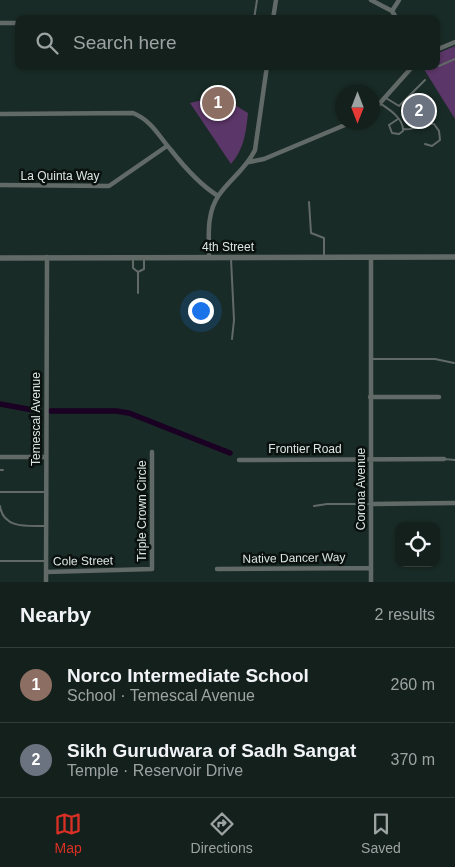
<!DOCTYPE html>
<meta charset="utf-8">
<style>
:root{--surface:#13201c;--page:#202d29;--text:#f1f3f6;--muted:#9da3a3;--line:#323e3b;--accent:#d93025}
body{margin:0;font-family:Helvetica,sans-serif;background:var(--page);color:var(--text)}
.controls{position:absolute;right:15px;bottom:15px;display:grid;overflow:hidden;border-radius:10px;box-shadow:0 1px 4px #0004}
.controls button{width:45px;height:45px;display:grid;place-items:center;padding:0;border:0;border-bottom:1px solid var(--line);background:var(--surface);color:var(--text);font:25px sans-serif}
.compass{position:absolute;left:335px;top:85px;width:45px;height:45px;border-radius:50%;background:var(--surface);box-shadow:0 1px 4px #0004;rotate:180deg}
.you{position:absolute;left:200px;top:310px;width:18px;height:18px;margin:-12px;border:4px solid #fff;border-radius:50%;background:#1a73e8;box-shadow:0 0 0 8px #1a73e833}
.badge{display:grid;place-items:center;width:32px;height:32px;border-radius:50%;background:var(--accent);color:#fff;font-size:16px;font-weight:700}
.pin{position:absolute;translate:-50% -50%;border:2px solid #fff;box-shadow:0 1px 5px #0006}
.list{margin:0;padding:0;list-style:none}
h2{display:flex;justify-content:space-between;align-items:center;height:65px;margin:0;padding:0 20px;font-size:21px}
h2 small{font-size:16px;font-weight:400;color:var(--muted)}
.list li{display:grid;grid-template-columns:32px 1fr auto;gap:15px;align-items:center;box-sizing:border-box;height:75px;padding:0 20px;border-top:1px solid var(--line)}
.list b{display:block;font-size:19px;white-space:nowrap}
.list p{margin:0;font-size:16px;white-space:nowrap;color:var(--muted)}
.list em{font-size:16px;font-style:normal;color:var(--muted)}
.icon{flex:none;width:28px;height:28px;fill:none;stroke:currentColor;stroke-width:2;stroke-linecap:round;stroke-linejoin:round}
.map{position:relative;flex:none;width:455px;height:582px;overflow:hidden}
.search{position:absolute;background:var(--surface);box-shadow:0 1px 4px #0004;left:15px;right:15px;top:15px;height:55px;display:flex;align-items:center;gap:12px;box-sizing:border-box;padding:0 18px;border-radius:10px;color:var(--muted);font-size:19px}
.sheet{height:215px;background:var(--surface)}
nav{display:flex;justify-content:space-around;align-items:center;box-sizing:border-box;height:70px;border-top:1px solid var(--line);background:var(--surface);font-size:14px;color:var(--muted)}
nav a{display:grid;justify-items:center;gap:2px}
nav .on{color:var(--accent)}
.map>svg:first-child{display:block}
.green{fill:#5b3668}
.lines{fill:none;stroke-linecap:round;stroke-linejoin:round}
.canal{stroke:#1a0023;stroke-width:5.5}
.service{stroke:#626a68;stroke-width:2}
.minor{stroke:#626a68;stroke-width:4.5}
.tertiary{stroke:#626a68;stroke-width:5.5}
.labels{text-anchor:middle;stroke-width:5;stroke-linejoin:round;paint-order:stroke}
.street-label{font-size:12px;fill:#dbe6e3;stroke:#0a110f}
</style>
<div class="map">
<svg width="455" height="582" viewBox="0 0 455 582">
<rect width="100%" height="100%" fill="#192b26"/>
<path class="green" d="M455 46V119L422 66H436V54Z
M220 96 248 113C246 133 244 149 231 164L190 103Z"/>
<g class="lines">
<path class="canal" d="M0 404 38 411
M51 411H116L129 413 230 453"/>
<path class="service" d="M254 19 257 0
M439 66 455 59
M386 98 399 106 425 80
M381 104C390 110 404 119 403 131L399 134 392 133 389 125 398 119
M404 129C416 131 422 121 434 124L439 131 440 140 432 146 425 144
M309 202 311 233 324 238V255
M133 259V268L138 272V293
M231 259 234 320 232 339
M138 272 144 269V259
M373 359H435L454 363
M444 459 455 460
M0 470H3
M0 492H45
M0 506C3 529 28 526 46 526
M314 506 327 504H371
M0 561H46"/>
<path class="minor" d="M371 0 392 11 397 19
M392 11 399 0
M273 19 276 0
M0 23H19
M436 50 455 42
M372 112 413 66
M0 114 133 113C152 121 158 135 171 150 185 168 199 184 218 196
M249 162 264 159 352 122
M0 185 109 186 167 146
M209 256C209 237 206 213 219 195 230 179 246 169 255 150L267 66
M370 397H439
M0 457H46
M239 460 444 459
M371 504 455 503
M217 569 371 568
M46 572 152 569V452
M46 582 47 257
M371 582V257"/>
<path class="tertiary" d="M0 258 455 257"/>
</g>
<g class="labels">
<g class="street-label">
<text x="60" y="180">La Quinta Way</text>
<text x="228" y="251">4th Street</text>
<text transform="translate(36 419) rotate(-90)" y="4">Temescal Avenue</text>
<text x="305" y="453">Frontier Road</text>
<text transform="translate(361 489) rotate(-90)" y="4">Corona Avenue</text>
<text transform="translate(142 511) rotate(-90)" y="4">Triple Crown Circle</text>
<text transform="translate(294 558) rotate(-1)" y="4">Native Dancer Way</text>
<text transform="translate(83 561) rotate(-1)" y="4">Cole Street</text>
</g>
</g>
</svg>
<div class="controls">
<button><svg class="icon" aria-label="locate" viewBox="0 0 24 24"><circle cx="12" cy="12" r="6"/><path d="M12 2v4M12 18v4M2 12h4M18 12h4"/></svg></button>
</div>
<svg class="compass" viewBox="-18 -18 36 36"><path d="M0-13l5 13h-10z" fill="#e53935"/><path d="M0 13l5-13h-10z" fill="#9da3a3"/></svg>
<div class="you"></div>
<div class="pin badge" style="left:218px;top:103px;background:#8d6e63">1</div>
<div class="pin badge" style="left:419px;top:111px;background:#6b7280">2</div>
<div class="search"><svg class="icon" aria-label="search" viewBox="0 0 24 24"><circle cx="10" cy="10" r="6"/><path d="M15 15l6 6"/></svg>Search here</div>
</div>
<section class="sheet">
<h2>Nearby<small>2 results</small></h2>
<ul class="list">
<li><span class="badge" style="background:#8d6e63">1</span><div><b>Norco Intermediate School</b><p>School · Temescal Avenue</p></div><em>260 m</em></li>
<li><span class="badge" style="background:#6b7280">2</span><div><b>Sikh Gurudwara of Sadh Sangat</b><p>Temple · Reservoir Drive</p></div><em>370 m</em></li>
</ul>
</section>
<nav>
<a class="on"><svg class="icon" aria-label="map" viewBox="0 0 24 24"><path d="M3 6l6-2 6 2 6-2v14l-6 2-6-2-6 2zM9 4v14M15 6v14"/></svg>Map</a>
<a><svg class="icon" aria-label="directions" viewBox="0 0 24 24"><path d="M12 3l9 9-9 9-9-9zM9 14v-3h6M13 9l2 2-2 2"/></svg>Directions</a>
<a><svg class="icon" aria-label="saved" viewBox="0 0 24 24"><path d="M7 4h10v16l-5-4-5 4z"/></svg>Saved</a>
</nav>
